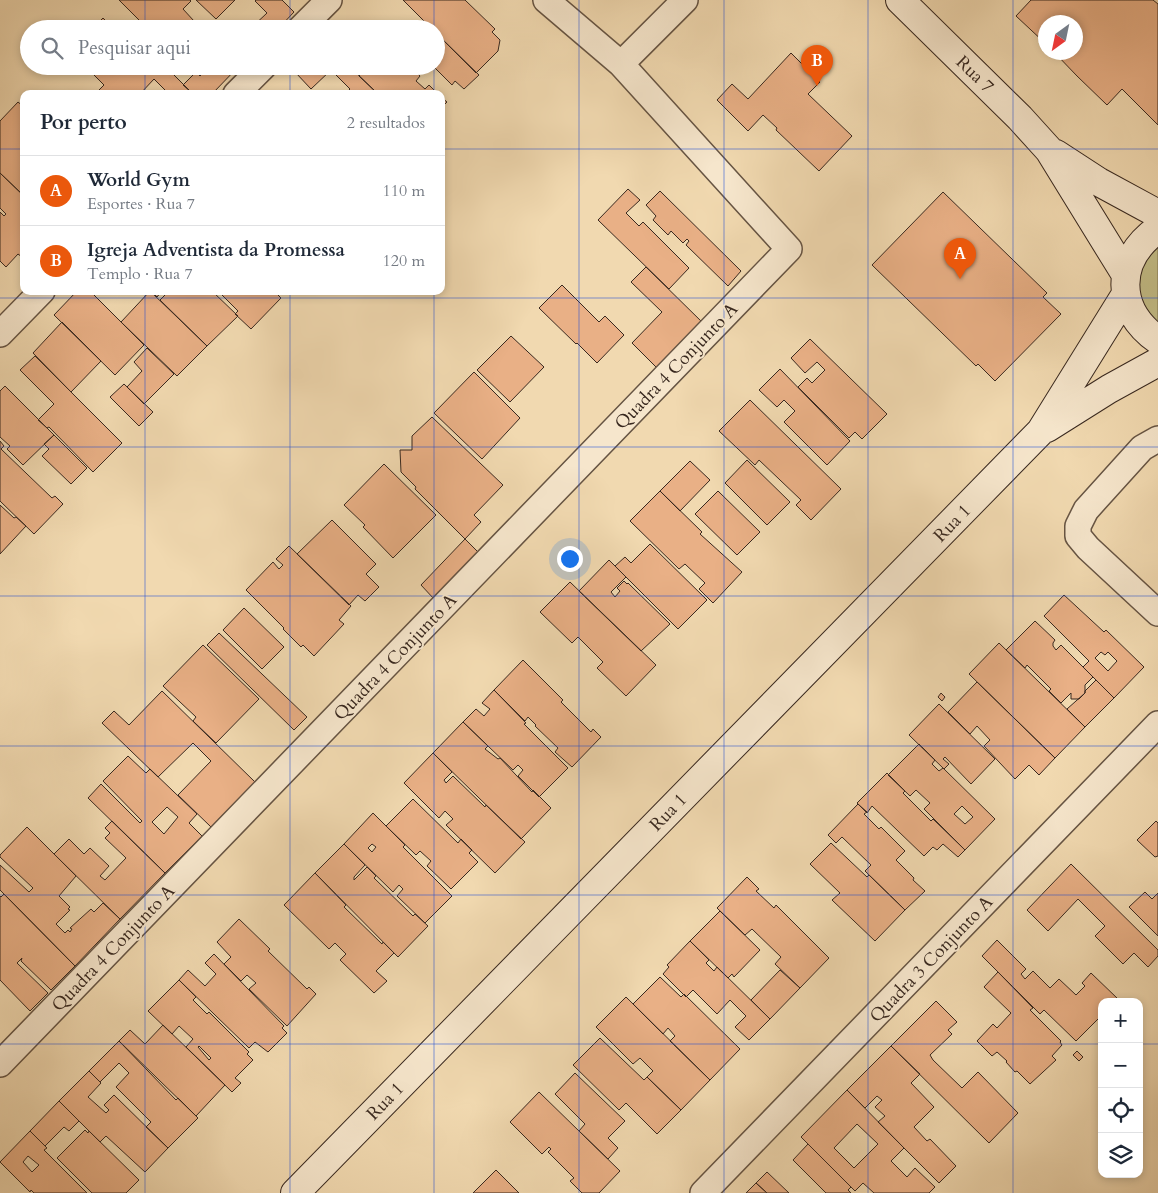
<!DOCTYPE html>
<html lang="pt">
<meta charset="utf-8">
<style>
:root{--surface:#fff;--page:#f2f2f3;--text:#1f2937;--muted:#747a83;--line:#e0e1e3;--accent:#ea580c}
body{margin:0;font-family:Cardo,serif;background:var(--page);color:var(--text)}
.controls{position:absolute;right:15px;bottom:15px;display:grid;overflow:hidden;border-radius:10px;box-shadow:0 2px 8px #0003}
.controls button{width:45px;height:45px;display:grid;place-items:center;padding:0;border:0;border-bottom:1px solid var(--line);background:var(--surface);color:var(--text);font:25px sans-serif}
.compass{position:absolute;left:1038px;top:15px;width:45px;height:45px;border-radius:50%;background:var(--surface);box-shadow:0 2px 8px #0003;rotate:213deg}
.you{position:absolute;left:569px;top:558px;width:18px;height:18px;margin:-12px;border:4px solid #fff;border-radius:50%;background:#1a73e8;box-shadow:0 0 0 8px #1a73e833}
.badge{display:grid;place-items:center;width:32px;height:32px;border-radius:50%;background:var(--accent);color:#fff;font-size:16px;font-weight:700}
.pin{position:absolute;translate:-50% -41px;filter:drop-shadow(0 1px 2px #0008)}
.pin::after{content:'';position:absolute;top:26px;width:18px;height:15px;background:inherit;clip-path:polygon(0 0,100% 0,50% 100%)}
.list{margin:0;padding:0;list-style:none}
h2{display:flex;justify-content:space-between;align-items:center;height:65px;margin:0;padding:0 20px;font-size:21px}
h2 small{font-size:16px;font-weight:400;color:var(--muted)}
.list li{display:grid;grid-template-columns:32px 1fr auto;gap:15px;align-items:center;box-sizing:border-box;height:70px;padding:0 20px;border-top:1px solid var(--line)}
.list b{display:block;font-size:19px;white-space:nowrap}
.list p{margin:0;font-size:16px;white-space:nowrap;color:var(--muted)}
.list em{font-size:16px;font-style:normal;color:var(--muted)}
.icon{flex:none;width:28px;height:28px;fill:none;stroke:currentColor;stroke-width:2;stroke-linecap:round;stroke-linejoin:round}
.map{position:relative;flex:none;width:1158px;height:1193px;overflow:hidden}
.search{position:absolute;background:var(--surface);box-shadow:0 2px 8px #0003;left:20px;top:20px;width:425px;height:55px;display:flex;align-items:center;gap:12px;box-sizing:border-box;padding:0 18px;border-radius:28px;color:var(--muted);font-size:19px}
.panel{position:absolute;background:var(--surface);box-shadow:0 2px 8px #0003;left:20px;top:90px;width:425px;height:205px;border-radius:10px}
.map>svg:first-child{display:block}
.green{fill:#c2bc86;stroke:#7d7252}
.building{fill:#e9b086;stroke:#38281f;fill-rule:evenodd}
.lines{fill:none;stroke-linecap:round;stroke-linejoin:round}
.street-casing{stroke:#665443;stroke-width:28}
.secondary-casing{stroke:#38281f;stroke-width:30}
.street{stroke:#f6e6cc;stroke-width:25}
.secondary{stroke:#f6e6cc;stroke-width:28}
.grid{fill:none;stroke:#1d4ed8;stroke-width:1;stroke-opacity:0.55}
.labels{text-anchor:middle;stroke-width:4;stroke-linejoin:round;paint-order:stroke}
.street-label{font-size:18px;fill:#38281f;stroke:#f6e6cc}
</style>
<div class="map">
<svg width="1158" height="1193" viewBox="0 0 1158 1193">
<rect width="100%" height="100%" fill="#f1d9b0"/>
<filter id="stains"><feTurbulence type="fractalNoise" baseFrequency=".004" numOctaves="4"/><feColorMatrix values="0 0 0 0 .2 0 0 0 0 .09 0 0 0 0 .02 0 0 0 .5 -.17"/></filter>
<radialGradient id="worn" r=".72"><stop offset=".6" stop-color="#630" stop-opacity="0"/><stop offset="1" stop-color="#630" stop-opacity=".3"/></radialGradient>
<path class="green" d="M1158 243V327L1138 296 1140 266Z"/>
<path class="building" d="M119 0H190L191 1 183 9 194 21 186 29H148Z
M196 0H235L216 19Z
M256 0H282L294 12 278 29H250L267 13 255 1Z
M403 0H465L495 29 492 32 500 40 498 51 476 73 436 33V29H432Z
M1031 0H1153L1158 4V125L1122 89 1107 105 1077 76 1054 52H1076V22H1046V44L1016 16Z
M103 18 114 29H92Z
M436 33 479 75 464 89 455 81 452 85 433 66H436Z
M791 53 820 82 808 94 852 136 819 171 776 130 777 128 763 115 748 131 717 100 732 84 748 99Z
M85 66H165L193 94H169L154 79 140 94H103L99 90 104 85Z
M210 66H239L212 94H193L183 85 196 72 200 76Z
M300 66H349L378 94H345L350 89 331 70 311 89 295 72Z
M368 66H372L375 70 379 66H410L420 76 416 81 425 89 429 85 438 94H378L359 76Z
M441 97 447 102 441 108Z
M18 102 24 107V196L0 173V121Z
M0 173 24 196V255L22 257 18 254 6 267 0 261V212L4 216 6 214 0 208Z
M628 189 640 200 626 213 639 226 643 222 689 268 669 289 598 220Z
M660 191 741 271 728 286 686 245 689 241 687 239 683 243 671 231 668 235 653 220 656 216 646 205Z
M943 192 1047 293 1043 297 1061 314 995 381 978 364 976 366 872 265Z
M646 267 704 324 659 370 632 343 662 312 631 282Z
M562 285 599 322 605 316 624 335 597 363 577 343 576 344 539 308Z
M77 291H90L144 345 115 375 54 315Z
M150 291 207 346 177 376 121 322Z
M151 291H162L157 297Z
M169 291H212L238 316 207 346 160 300Z
M218 291H274L281 298 251 329 235 314 238 311Z
M62 322 101 361 71 392 33 353Z
M511 336 544 367 510 402 477 370Z
M810 339 887 414 862 439 855 432 849 438 798 387 807 378 812 383 825 370 817 362 805 373 791 358Z
M147 348 174 374 144 404 127 387 142 371 134 362Z
M35 356 122 443 93 472 49 427 47 428 38 420 54 404 20 370Z
M780 369 850 441 827 465 784 422 795 411 784 400 777 407 759 390Z
M474 372 520 418 482 459 434 413Z
M124 384 153 412 139 426 110 397Z
M5 386 54 435 23 465 7 449 10 446 0 437V391Z
M750 400 841 489 811 520 796 505 801 500 759 460 755 465 719 431Z
M432 417 503 485 474 515 481 522 465 539 415 489 416 487 401 472 400 450H412V436Z
M54 435 87 468 71 484 42 456 49 449 44 444Z
M0 441 4 446 1 449 52 498 55 496 63 504 34 534 0 501Z
M747 460 790 502 767 525 725 483Z
M690 461 710 480 680 511 660 491Z
M384 464 436 515 393 558 363 527 365 525 344 505Z
M660 491 702 532 700 534 742 572 713 603 699 589 705 583 685 564 679 569 630 521Z
M718 491 760 532 737 555 695 514Z
M0 505 14 518 16 517 26 526 0 554Z
M332 520 376 564 366 574 379 587 365 601 358 595 349 605 297 554Z
M465 539 479 553 434 599 421 585Z
M650 544 707 600 678 629 615 566 625 557 631 563Z
M289 546 351 606 339 620 344 624 314 656 303 645 301 647 283 629 284 628 246 590 273 562 279 569 283 565 276 559Z
M609 560 626 577 611 592 615 597 620 591 617 588 624 581 627 584 628 583 670 624 641 651 579 591Z
M570 582 656 665 626 696 597 668 603 662 578 637 572 643 540 612Z
M1064 595 1104 632 1106 630 1144 667 1114 698 1083 667 1089 661 1044 616ZM1101 652 1105 655 1108 652 1117 661 1108 671 1095 658Z
M244 608 284 647 262 669 223 630Z
M1035 621 1055 640 1053 643V646L1056 650 1061 645 1093 677 1085 685V693L1079 699H1071V693L1061 703 1049 691 1051 689 1027 665 1025 668 1006 650Z
M219 633 307 717 294 730 207 645Z
M999 643 1085 727 1055 758 969 674Z
M203 645 259 699 216 743 193 721 196 717 163 686Z
M523 660 563 700 561 702 591 732 593 729 601 737 572 767 555 752 558 748 535 726 536 725 528 717 525 721 494 690Z
M1096 680 1114 698 1085 727 1067 709 1085 693V691Z
M977 682 1055 758 1039 775 1029 765 1015 779 984 746 990 740 977 726 970 734 948 712Z
M494 690 526 723 524 724 568 768 539 797 518 776 523 770 518 765 513 770 463 722 476 709 484 716 490 709 482 703Z
M162 691 255 782 211 827 178 795 211 761 193 743 158 777 102 723 114 711 129 725Z
M941 693 945 697 942 701 938 697Z
M939 704 995 759 971 784 945 757 943 759 949 764 944 769 909 735Z
M463 722 488 746 485 749 498 759 500 758 532 792 533 790 551 808 521 839 433 753Z
M919 744 935 760 932 764 939 771 943 768 995 819 965 850 924 809 930 803 916 790 910 796 888 775ZM962 806 973 817 965 824 954 814Z
M433 753 452 772 444 780 446 783 453 776 485 807 486 805 525 842 495 873 446 825 453 819 445 811 439 818 404 783Z
M128 756 146 773 150 769 197 814 189 823 202 836 165 873 88 798 101 784 140 823 142 821 103 781ZM167 807 178 817 164 834 152 822Z
M887 773 905 791 903 793 931 821 933 819 965 850 958 857 943 844 937 850 933 847 924 856 872 806 867 813 857 803Z
M413 799 458 843 461 839 472 850 469 853 478 862 451 889 427 866 431 861 420 851 416 855 386 826Z
M858 804 867 812 864 814 879 829 881 827 905 851 896 860 914 878 913 880 925 891 905 910 865 871 871 865 842 837 836 843 828 835Z
M373 813 405 845 403 847 452 896 425 923 397 896 403 889 399 885 393 892 344 844ZM372 844 376 847 372 852 368 848Z
M112 821 165 873 120 919 54 854 69 839 84 854 90 848 109 866 100 876 105 880 126 858 105 838 110 833 105 828Z
M1156 821 1158 823V856L1155 857 1137 840Z
M27 827 76 876 59 896 70 907 68 909 70 910 56 924 65 933 68 930 70 932 72 929 70 928 91 909 94 912 103 903 120 919 75 966 0 890V865L29 892 33 888 0 857V855Z
M831 843 867 877 869 875 905 910 875 941 832 900 840 893 810 864Z
M344 844 365 865 354 877V880L367 867 376 876 374 878 413 916 415 914 428 926 398 957 315 873Z
M1071 864 1158 950V956L1148 967 1134 953 1123 964 1095 936 1105 926 1078 899 1048 931 1027 910Z
M315 873 346 905 344 907 382 944 383 942 394 953 376 971 387 981 374 993 340 960 346 954 335 943 329 949 284 905Z
M747 877 759 889 756 891 774 908 776 905 829 958 800 988 775 964 781 957 752 929 745 935 717 908Z
M1145 892 1152 899 1158 893V936L1129 907Z
M4 894 75 966 51 990 21 961 22 958 17 963 48 993 30 1011 0 980V896L1 897Z
M720 911 760 950 734 977 732 974 728 978 690 941Z
M239 919 270 949 268 951 307 989 309 987 316 994 287 1026 249 989 256 983 247 975 241 981 224 964 231 957 217 942Z
M997 940 1026 969 1021 974 1025 979 1033 971 1050 988 1059 979 1076 995 1085 986 1082 983 1091 973 1118 999 1115 1002H1102V1015L1076 1041 1044 1010 1040 1014 982 956Z
M690 941 709 960 706 963 714 971 717 967 770 1019 749 1040 735 1027 746 1016 730 1000 717 1014 693 990 686 997 663 974 669 967 667 965Z
M214 954 284 1026 282 1028 287 1033 268 1052 255 1042 249 1048 179 980 188 970 205 986 216 974 205 963Z
M780 970 800 988 770 1019 751 1000Z
M998 972 1033 1008 1030 1010 1061 1041 1060 1042 1062 1045 1052 1056 1056 1060 1030 1084 1017 1071 1015 1072 1006 1062 1007 1061 997 1052 992 1056 977 1041 993 1024 997 1028 1011 1013 984 987Z
M660 977 681 997 684 994 740 1049 710 1080 670 1041 675 1036 668 1028 663 1034 633 1004Z
M179 980 196 997 193 1000 207 1014 209 1012 249 1052 247 1054 253 1060 235 1078 241 1083 232 1092 186 1047 193 1039 179 1026 172 1034 148 1011ZM199 1046 211 1058 209 1060 198 1047Z
M626 997 710 1080 681 1110 647 1077 653 1071 640 1058 633 1064 596 1027Z
M936 1001 957 1022 948 1030 952 1034 930 1055 933 1060 962 1088 978 1072 1018 1113 989 1143 891 1046Z
M163 1025 225 1085 196 1116 119 1041 130 1030 145 1044Z
M600 1038 644 1080 647 1077 681 1110 657 1134 626 1103 619 1110 573 1065Z
M119 1041 176 1100 178 1098 198 1118 168 1148 146 1127 151 1122 116 1087 129 1073 119 1063 100 1082 89 1071Z
M891 1046 920 1074 911 1083 934 1107 914 1127 927 1141 930 1139 956 1166 939 1183 878 1122 885 1116 875 1107 882 1100 877 1096 865 1108 847 1090Z
M1077 1051 1083 1057 1079 1061 1073 1055Z
M89 1071 101 1083 88 1097 106 1113 109 1110 104 1105 114 1095 168 1148 145 1172 106 1136 100 1142 59 1101Z
M575 1073 625 1121 608 1138 618 1148 608 1159 579 1131 585 1124 555 1094Z
M847 1090 904 1148 891 1161 907 1177 915 1168 935 1187 929 1193H874L863 1183 855 1191 801 1137ZM857 1124 878 1144 854 1168 834 1148Z
M539 1092 620 1171 599 1193H582L570 1181 574 1178 548 1152 551 1149 549 1147 542 1154 510 1122Z
M59 1101 79 1121 69 1131 64 1127 45 1146 30 1131Z
M85 1130 88 1133 89 1131 139 1180 126 1193H92L57 1158Z
M30 1131 47 1148 44 1150 87 1193H34L31 1190 30 1192 0 1162ZM28 1156 39 1165 32 1172 23 1162Z
M808 1144 851 1187 848 1190 851 1193H826L793 1160Z
M496 1170 519 1193H473Z
M767 1172 789 1193H767L756 1183Z
M756 1183 767 1193H746Z"/>
<g class="lines">
<defs>
<path id="street" d="M300 29 329 0
M621 64 685 0
M236 94 264 66
M0 334 42 291
M1158 439 1142 448 1086 510 1078 526V536L1088 548 1158 613
M0 1064 789 249 621 64 546 0
M703 1193 1158 724"/>
<path id="secondary" d="M900 0 1020 118 1049 150 1126 275
M1056 154 1099 182 1158 214
M1158 229C1114 260 1115 310 1158 340
M1047 428 1109 389 1158 362
M295 1193 1041 431 1126 294"/>
</defs>
<use href="#street" class="street-casing"/>
<use href="#secondary" class="secondary-casing"/>
<use href="#street" class="street"/>
<use href="#secondary" class="secondary"/>
</g>
<path class="grid" d="M145 0V29M290 0V29M434 0V29M579 0V1193M724 0V1193M868 0V1193M1013 0V1193M145 66V94M290 66V94M434 66V94M0 149H24M441 149H1158M145 291V1193M290 291V1193M434 291V1193M0 298H1158M0 447H1158M0 596H1158M0 746H1158M0 895H1158M0 1044H1102M1139 1044H1158"/>
<g class="labels">
<g class="street-label">
<text transform="translate(975 74) rotate(44)" y="6">Rua 7</text>
<text transform="translate(676 366) rotate(-46)" y="6">Quadra 4 Conjunto A</text>
<text transform="translate(952 523) rotate(-46)" y="6">Rua 1</text>
<text transform="translate(395 657) rotate(-46)" y="6">Quadra 4 Conjunto A</text>
<text transform="translate(668 812) rotate(-46)" y="6">Rua 1</text>
<text transform="translate(113 948) rotate(-46)" y="6">Quadra 4 Conjunto A</text>
<text transform="translate(931 959) rotate(-46)" y="6">Quadra 3 Conjunto A</text>
<text transform="translate(385 1101) rotate(-46)" y="6">Rua 1</text>
</g>
</g>
<rect width="100%" height="100%" filter="url(#stains)"/>
<rect width="100%" height="100%" fill="url(#worn)"/>
</svg>
<div class="controls">
<button>+</button>
<button>−</button>
<button><svg class="icon" aria-label="locate" viewBox="0 0 24 24"><circle cx="12" cy="12" r="6"/><path d="M12 2v4M12 18v4M2 12h4M18 12h4"/></svg></button>
<button><svg class="icon" aria-label="layers" viewBox="0 0 24 24"><path d="M12 4l9 5-9 5-9-5zM3 14l9 5 9-5"/></svg></button>
</div>
<svg class="compass" viewBox="-18 -18 36 36"><path d="M0-13l5 13h-10z" fill="#e53935"/><path d="M0 13l5-13h-10z" fill="#747a83"/></svg>
<div class="you"></div>
<div class="pin badge" style="left:960px;top:279px">A</div>
<div class="pin badge" style="left:817px;top:86px">B</div>
<div class="search"><svg class="icon" aria-label="search" viewBox="0 0 24 24"><circle cx="10" cy="10" r="6"/><path d="M15 15l6 6"/></svg>Pesquisar aqui</div>
<section class="panel">
<h2>Por perto<small>2 resultados</small></h2>
<ul class="list">
<li><span class="badge">A</span><div><b>World Gym</b><p>Esportes · Rua 7</p></div><em>110 m</em></li>
<li><span class="badge">B</span><div><b>Igreja Adventista da Promessa</b><p>Templo · Rua 7</p></div><em>120 m</em></li>
</ul>
</section>
</div>
